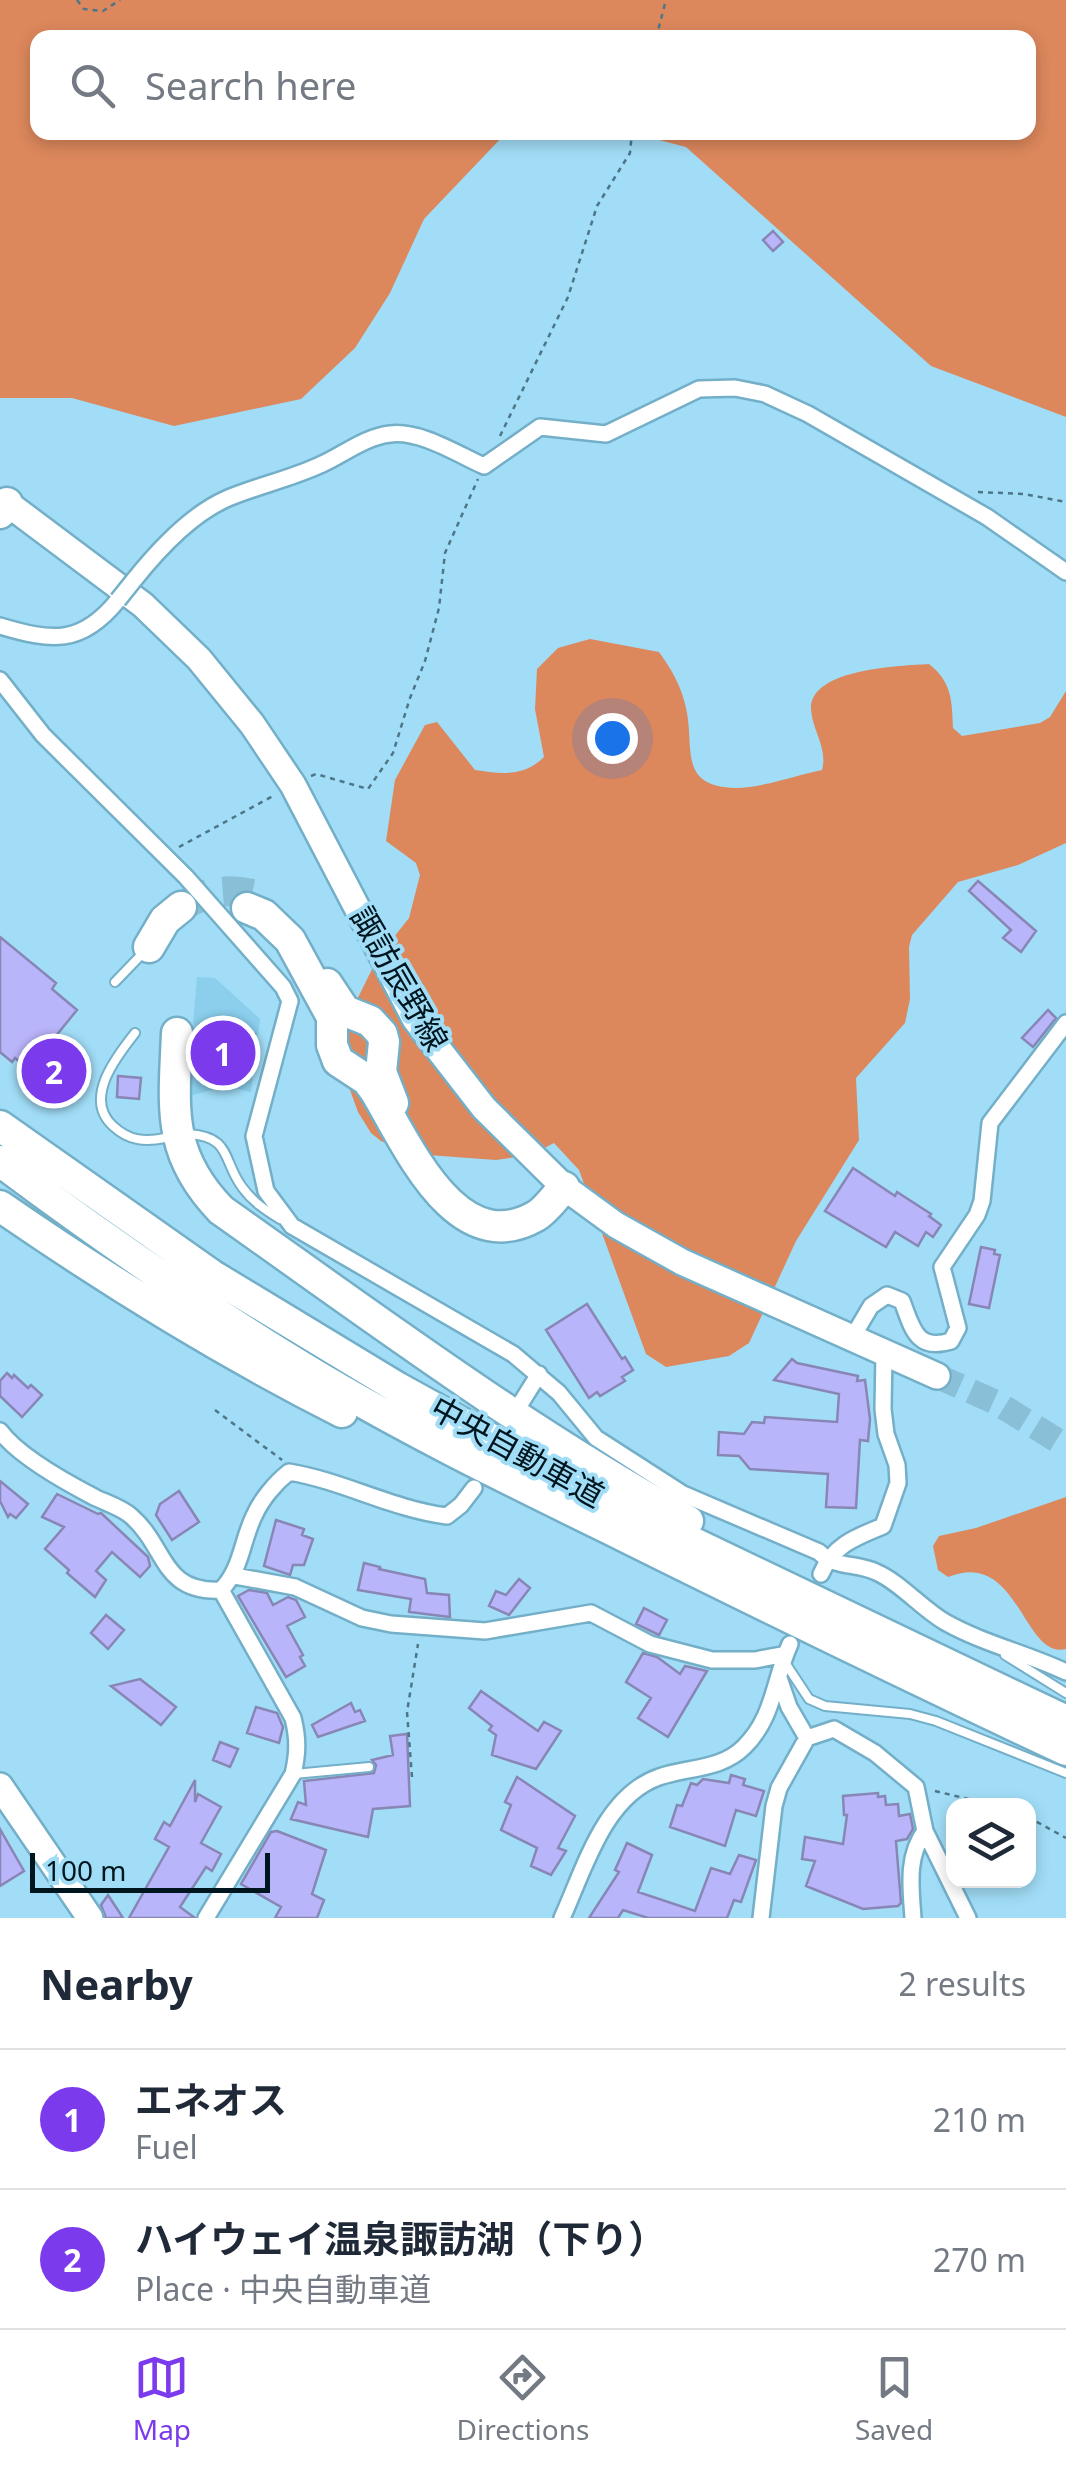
<!DOCTYPE html>
<meta charset="utf-8">
<style>
:root{--surface:#fff;--page:#f6f6f7;--text:#1f2937;--muted:#747a83;--line:#e0e1e3;--accent:#7c3aed}
body{margin:0;font-family:"Noto Sans","Noto Sans JP",sans-serif;background:var(--page);color:var(--text)}
.controls{position:absolute;right:30px;bottom:30px;display:grid;overflow:hidden;border-radius:20px;box-shadow:0 5px 15px #0003}
.controls button{width:90px;height:90px;display:grid;place-items:center;padding:0;border:0;border-bottom:2px solid var(--line);background:var(--surface);color:var(--text);font:50px sans-serif}
.scale{position:absolute;left:30px;bottom:25px;width:240px;box-sizing:border-box;padding-left:10px;border:5px solid #00161f;border-top:0;font-size:28px;line-height:35px;white-space:nowrap;color:#00161f;-webkit-text-stroke:8px #a1ddf7;paint-order:stroke}
.you{position:absolute;left:612px;top:738px;width:35px;height:35px;margin:-25px;border:8px solid #fff;border-radius:50%;background:#1a73e8;box-shadow:0 0 0 15px #1a73e833}
.badge{display:grid;place-items:center;width:65px;height:65px;border-radius:50%;background:var(--accent);color:#fff;font-size:32px;font-weight:700}
.pin{position:absolute;translate:-50% -50%;border:5px solid #fff;box-shadow:0 2px 10px #0006}
.list{margin:0;padding:0;list-style:none}
h2{display:flex;justify-content:space-between;align-items:center;height:130px;margin:0;padding:0 40px;font-size:42px}
h2 small{font-size:32px;font-weight:400;color:var(--muted)}
.list li{display:grid;grid-template-columns:65px 1fr auto;gap:30px;align-items:center;box-sizing:border-box;height:140px;padding:0 40px;border-top:2px solid var(--line)}
.list b{display:block;font-size:38px;white-space:nowrap}
.list p{margin:0;font-size:32px;white-space:nowrap;color:var(--muted)}
.list em{font-size:32px;font-style:normal;color:var(--muted)}
.icon{flex:none;width:55px;height:55px;fill:none;stroke:currentColor;stroke-width:2;stroke-linecap:round;stroke-linejoin:round}
.map{position:relative;flex:none;width:1066px;height:1918px;overflow:hidden}
.search{position:absolute;background:var(--surface);box-shadow:0 5px 15px #0003;left:30px;right:30px;top:30px;height:110px;display:flex;align-items:center;gap:25px;box-sizing:border-box;padding:0 35px;border-radius:20px;color:var(--muted);font-size:38px}
.sheet{height:410px;background:var(--surface)}
nav{display:flex;justify-content:space-around;align-items:center;box-sizing:border-box;height:140px;border-top:2px solid var(--line);background:var(--surface);font-size:28px;color:var(--muted)}
nav a{display:grid;justify-items:center;gap:5px}
nav .on{color:var(--accent)}
.map>svg:first-child{display:block}
.built{fill:#8bcfed}
.forest{fill:#dc875c}
.building{fill:#b9b5fa;stroke:#8886b5;stroke-width:2.5}
.lines{fill:none;stroke-linecap:round;stroke-linejoin:round}
.primary-tunnel{stroke:#89bfd7;stroke-width:25;stroke-dasharray:25 12;stroke-linecap:butt}
.highway-tunnel{stroke:#89bfd7;stroke-width:30;stroke-dasharray:30 15;stroke-linecap:butt}
.lane-casing{stroke:#74afc8;stroke-width:12}
.street-casing{stroke:#74afc8;stroke-width:20}
.primary-casing{stroke:#74afc8;stroke-width:30}
.highway-casing{stroke:#74afc8;stroke-width:35}
.path{stroke:#4e7687;stroke-width:2.5;stroke-dasharray:5 5;stroke-linecap:butt}
.lane{stroke:#fff;stroke-width:8}
.street{stroke:#fff;stroke-width:15}
.primary{stroke:#fff;stroke-width:25}
.highway{stroke:#fff;stroke-width:30}
.street-bridge-casing{stroke:#74afc8;stroke-width:20;stroke-linecap:butt}
.street-bridge{stroke:#fff;stroke-width:15}
.labels{text-anchor:middle;stroke-width:8;stroke-linejoin:round;paint-order:stroke}
.street-label{font-size:32px;fill:#00161f;stroke:#a1ddf7}
</style>
<div class="map">
<svg width="1066" height="1918" viewBox="0 0 1066 1918">
<rect width="100%" height="100%" fill="#a1ddf7"/>
<path class="built" d="M197 977 215 978 260 1019 251 1092 224 1086 187 1097Z"/>
<path class="forest" d="M0 0H1066V417L931 366 686 147 632 133 1028 132V38H38V132L506 133 424 219 390 293 355 348 301 399 174 426 72 398H0Z
M590 639 659 652C672 670 681 686 686 708 695 747 677 787 736 788 761 788 797 775 822 770 828 748 812 730 811 709 810 668 902 666 929 664 952 682 952 701 953 728L962 736 1040 723 1050 717 1066 691V843L1018 865 958 882 912 935 909 947 910 999 905 1023 856 1078 859 1140 796 1241 749 1343 729 1356 666 1367 646 1354 579 1170 554 1143 531 1155 496 1160 414 1154 381 1141 371 1133 358 1112 350 1090 348 1018 378 957 409 918 420 875 416 863 386 841 395 780 425 725 437 722 475 770C501 774 524 777 544 757L535 709 537 669 558 648Z
M1066 1497V1649C1023 1660 1019 1548 948 1577L938 1570 933 1546 939 1536 976 1528Z"/>
<path class="building" d="M773 231 783 242 773 251 763 240Z
M978 881 1036 931 1021 952 1003 938 1011 930 969 891Z
M0 937 56 983 52 989 77 1010 46 1048 75 1068 59 1092 15 1058 12 1062 0 1052Z
M1048 1010 1056 1018 1033 1047 1022 1038Z
M200 1025 255 1034 248 1074 232 1071 236 1052 196 1045Z
M118 1076 141 1078 139 1099 117 1097Z
M853 1168 895 1196 897 1192 931 1214 929 1216 941 1225 933 1237 926 1232 918 1246 895 1232 886 1247 825 1211Z
M981 1247 995 1250 994 1254 1000 1255 989 1308 969 1304Z
M587 1304 622 1359 625 1357 633 1370 622 1377 625 1381 600 1396 597 1392 589 1398 546 1330Z
M792 1359 797 1363 858 1376 857 1381 865 1380 870 1419 868 1441 860 1440 856 1508 826 1507 828 1474 750 1469 739 1456 718 1455 719 1432 744 1434 752 1422 764 1423 765 1417 837 1422 839 1394 774 1380Z
M7 1373 12 1378 14 1375 28 1388 31 1385 42 1395 22 1417 0 1396V1381Z
M0 1481 28 1504 16 1518 10 1514 8 1517 0 1501Z
M179 1491 199 1522 172 1540 156 1515 160 1504Z
M57 1494 98 1514 101 1513 148 1557 150 1566 140 1577 112 1552 96 1571 106 1580 95 1597 67 1573 69 1570 45 1549 64 1527 42 1517Z
M276 1520 304 1529 302 1535 313 1539 304 1565H293L290 1575 264 1566Z
M364 1563 380 1567 379 1569 425 1579 427 1593 449 1595 450 1617 409 1612 411 1599 358 1590Z
M519 1579 530 1588 509 1615 489 1606 496 1591 506 1595Z
M249 1590 267 1593 273 1605 288 1597 296 1600 305 1617 287 1626 303 1655 300 1657 305 1666 286 1677 238 1596Z
M644 1608 667 1620 659 1635 636 1624Z
M106 1615 124 1630 108 1649 91 1633Z
M643 1653 657 1657 680 1674 685 1666 707 1671 668 1737 638 1718 651 1698 626 1682Z
M140 1679 176 1707 161 1725 111 1686Z
M481 1691 538 1731 544 1722 561 1731 536 1769 492 1755 496 1735 489 1730 492 1726 469 1708Z
M351 1703 355 1712 360 1710 365 1721 318 1737 312 1725Z
M256 1707 277 1713 283 1727 279 1743 247 1733Z
M407 1734 410 1806 373 1809 368 1837 291 1819 298 1802 306 1805 304 1781 374 1773 376 1765 372 1760 393 1755 390 1736Z
M220 1742 238 1749 230 1767 213 1760Z
M731 1775 745 1779 743 1785 764 1791 756 1816 736 1810 725 1846 670 1827 677 1805 682 1806 691 1783 697 1785 703 1779 729 1783Z
M517 1777 575 1816 558 1848 566 1851 551 1875 531 1866 537 1848 501 1830 511 1805 505 1802Z
M195 1780V1802L198 1794 221 1807 201 1843 221 1854 212 1871 206 1867 180 1907 195 1918H129L169 1847 155 1839 164 1822 170 1826Z
M878 1793V1797L885 1796 886 1805 898 1804 899 1816 910 1814 913 1829 907 1839 896 1841 901 1903 898 1906 863 1909 806 1886 815 1861 802 1859 805 1837 843 1844 847 1815H844L843 1796Z
M0 1829 24 1871 0 1886Z
M277 1831 326 1850 312 1894 324 1900 317 1918H275L281 1907 241 1884 271 1832Z
M627 1843 652 1855 638 1892 695 1911 711 1868 730 1874 739 1855 756 1860 741 1902 734 1900 727 1918H648L623 1910 618 1918H589L619 1872 615 1870Z
M108 1895 123 1918H106L101 1905Z"/>
<g class="lines">
<path class="primary-tunnel" d="M937 1376 997 1403 1066 1446"/>
<path class="highway-tunnel" d="M181 907C205 892 224 888 252 894"/>
<defs>
<path id="lane" d="M115 982 143 953
M135 1033C116 1057 83 1099 113 1126 129 1141 145 1142 165 1138
M189 1134C232 1137 222 1160 242 1187 253 1202 265 1210 280 1219
M1005 1655 1066 1693
M784 1661 809 1699 825 1706 910 1714 936 1721 1066 1773
M294 1774 369 1767"/>
<path id="street" d="M134 580C158 550 190 515 226 499 256 486 290 479 320 465 343 455 364 437 390 434 420 430 457 454 484 466L540 427 606 434 699 389 735 388 765 394 808 414 987 517 1066 572
M0 626C51 641 81 646 118 600
M0 680 43 735 186 877 283 987 290 1001 254 1136 266 1191 292 1226 513 1354 559 1393 596 1438 683 1494 819 1552C834 1568 857 1563 876 1572 901 1583 921 1608 945 1622 984 1644 1026 1653 1066 1672
M852 1338 871 1306 887 1295 902 1301C912 1327 916 1352 951 1341L958 1328 942 1267 977 1215 982 1201 990 1123 1066 1023
M519 1406 539 1374
M0 1431C19 1457 67 1483 96 1498 107 1503 122 1508 131 1516 167 1547 161 1593 221 1590 242 1568 241 1543 254 1516 261 1500 275 1483 289 1472 343 1481 392 1509 447 1516L461 1505 474 1488
M821 1574C833 1545 856 1537 883 1526L898 1483 897 1465 886 1434 883 1409 884 1353
M235 1576 295 1587 362 1618 391 1624 485 1631 591 1613 650 1644 712 1660H755L786 1654
M779 1678 789 1707 807 1738
M206 1918 293 1774C298 1753 298 1738 293 1718L221 1590
M562 1918C584 1870 604 1796 659 1777 688 1767 721 1770 744 1747 774 1718 774 1679 790 1644
M761 1918 774 1806 779 1788 807 1738 834 1729 875 1753 916 1787 925 1831 968 1918
M913 1918C911 1888 906 1857 925 1831"/>
<path id="primary" d="M7 503 143 605 199 659 252 724 293 785 415 1019 484 1108 564 1187 616 1225 682 1262 937 1376
M0 1786 90 1918"/>
<path id="highway" d="M0 513 7 503
M247 908 264 915 290 940 332 1017V1045L338 1061 367 1080 375 1091C407 1143 456 1262 536 1216 546 1210 556 1196 564 1187
M149 947 165 920 181 907
M327 984 345 1011 370 1021 382 1034 384 1042 381 1072 393 1103
M177 1033C174 1107 166 1153 221 1210 374 1318 524 1430 688 1521
M0 1126 213 1276 398 1388 585 1491 1066 1721
M0 1161C99 1235 201 1306 307 1370 408 1431 516 1483 622 1535 769 1608 917 1680 1066 1750
M0 1206C110 1282 223 1352 342 1412"/>
</defs>
<use href="#lane" class="lane-casing"/>
<use href="#street" class="street-casing"/>
<use href="#primary" class="primary-casing"/>
<use href="#highway" class="highway-casing"/>
<path class="path" d="M77 0 84 9 103 11 120 0
M656 38 666 0
M500 436 568 297 597 206 630 153 632 132
M978 492 1024 494 1066 502
M311 776 316 774 368 789 393 753 410 698 425 661 439 608 445 553 478 479
M179 847 273 796
M215 1410 282 1460
M412 1777 407 1712 418 1644
M935 1791 997 1806
M1028 1817 1066 1838"/>
<use href="#lane" class="lane"/>
<use href="#street" class="street"/>
<use href="#primary" class="primary"/>
<use href="#highway" class="highway"/>
<defs>
<path id="street-bridge" d="M118 600 134 580"/>
</defs>
<use href="#street-bridge" class="street-bridge-casing"/>
<use href="#street-bridge" class="street-bridge"/>
</g>
<g class="labels">
<g class="street-label">
<text transform="translate(399 979) rotate(60)" y="11">諏訪辰野線</text>
<text transform="translate(517 1452) rotate(29)" y="11">中央自動車道</text>
</g>
</g>
</svg>
<div class="controls">
<button><svg class="icon" aria-label="layers" viewBox="0 0 24 24"><path d="M12 4l9 5-9 5-9-5zM3 14l9 5 9-5"/></svg></button>
</div>
<div class="scale">100 m</div>
<div class="you"></div>
<div class="pin badge" style="left:223px;top:1053px">1</div>
<div class="pin badge" style="left:54px;top:1071px">2</div>
<div class="search"><svg class="icon" aria-label="search" viewBox="0 0 24 24"><circle cx="10" cy="10" r="6"/><path d="M15 15l6 6"/></svg>Search here</div>
</div>
<section class="sheet">
<h2>Nearby<small>2 results</small></h2>
<ul class="list">
<li><span class="badge">1</span><div><b>エネオス</b><p>Fuel</p></div><em>210 m</em></li>
<li><span class="badge">2</span><div><b>ハイウェイ温泉諏訪湖（下り）</b><p>Place · 中央自動車道</p></div><em>270 m</em></li>
</ul>
</section>
<nav>
<a class="on"><svg class="icon" aria-label="map" viewBox="0 0 24 24"><path d="M3 6l6-2 6 2 6-2v14l-6 2-6-2-6 2zM9 4v14M15 6v14"/></svg>Map</a>
<a><svg class="icon" aria-label="directions" viewBox="0 0 24 24"><path d="M12 3l9 9-9 9-9-9zM9 14v-3h6M13 9l2 2-2 2"/></svg>Directions</a>
<a><svg class="icon" aria-label="saved" viewBox="0 0 24 24"><path d="M7 4h10v16l-5-4-5 4z"/></svg>Saved</a>
</nav>
